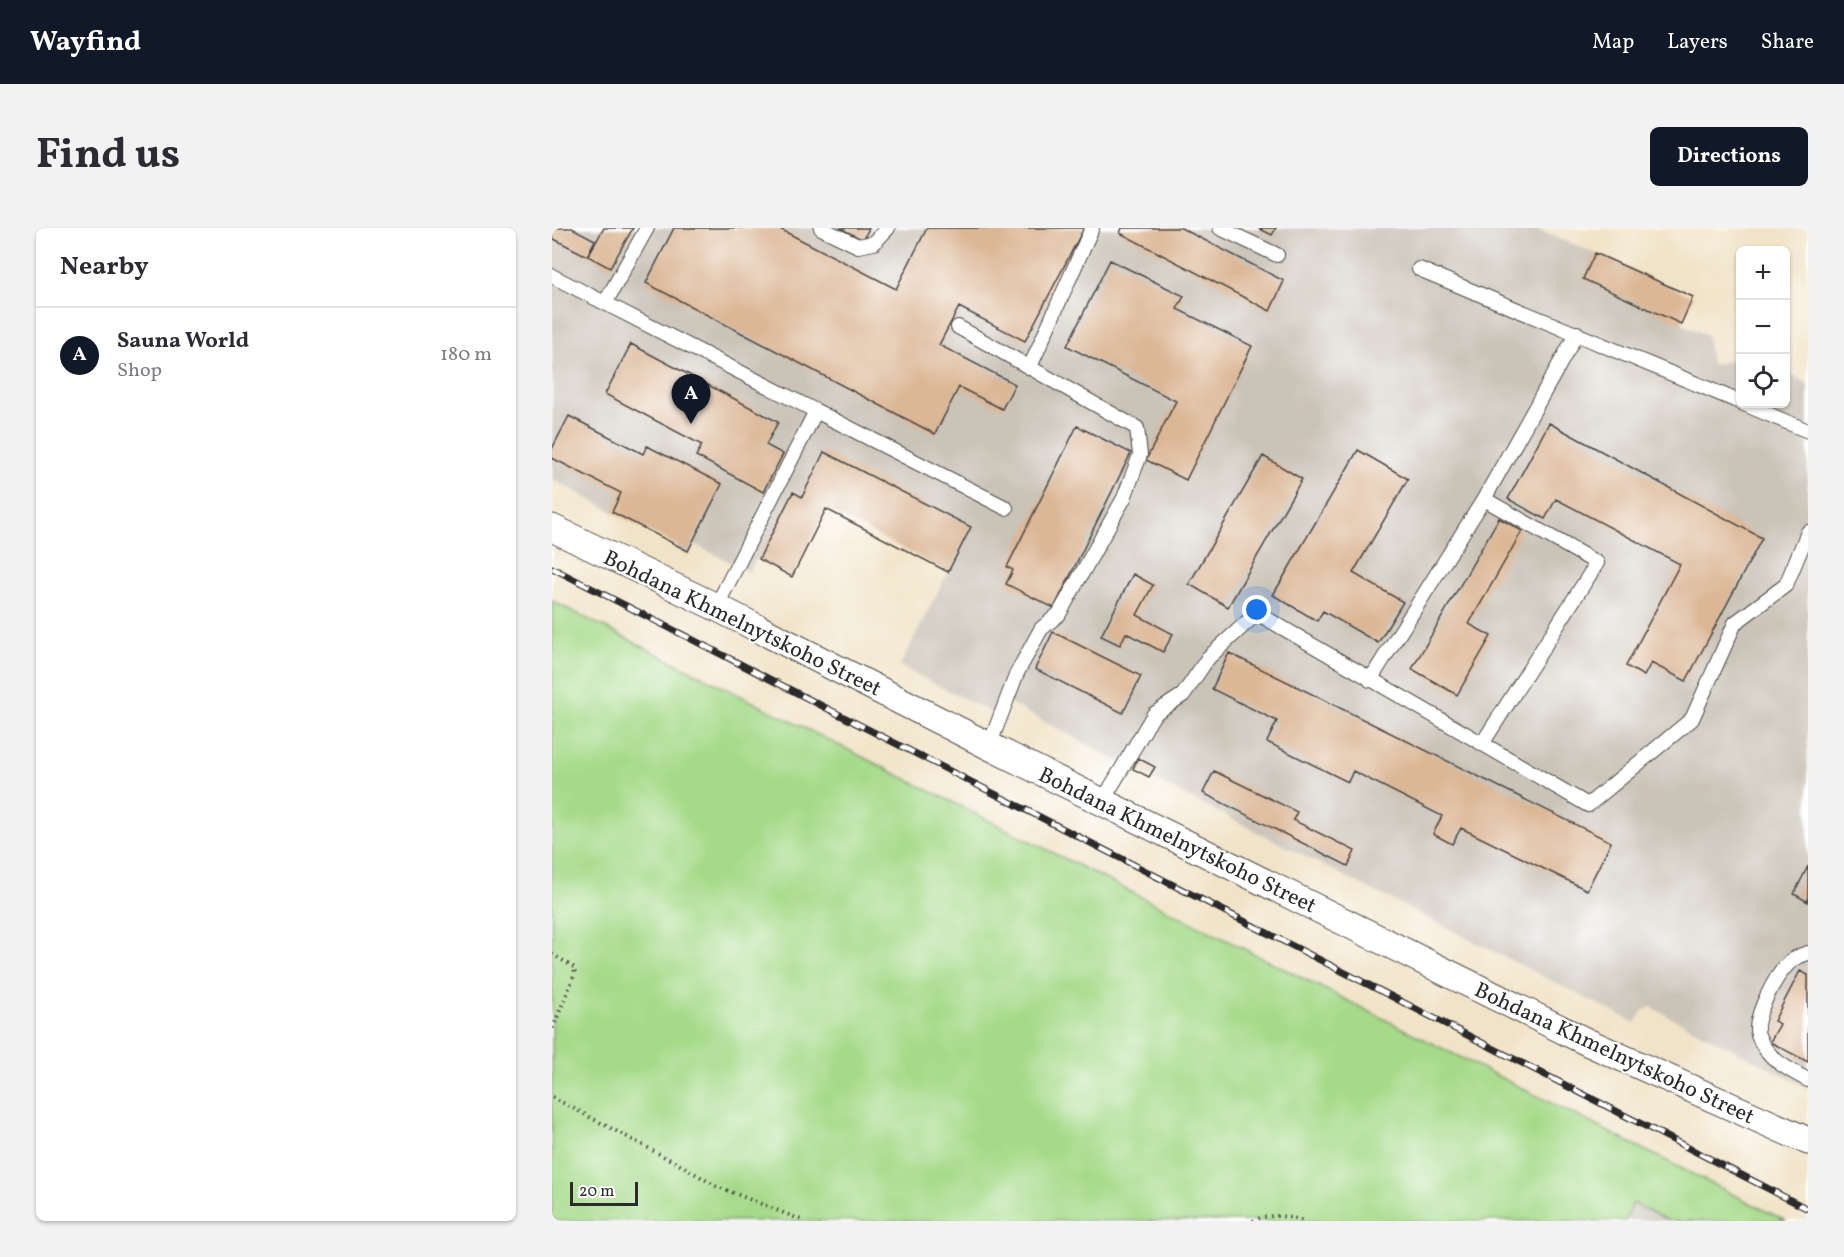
<!DOCTYPE html>
<meta charset="utf-8">
<style>
:root{--surface:#fff;--page:#f2f2f3;--text:#2b2b33;--muted:#7c7c81;--line:#e1e1e2;--accent:#111827}
body{margin:0;font-family:Vollkorn,serif;background:var(--page);color:var(--text)}
.controls{position:absolute;right:18px;top:18px;display:grid;overflow:hidden;border-radius:9px;box-shadow:0 2px 4px #0004}
.controls button{width:54px;height:54px;display:grid;place-items:center;padding:0;border:0;border-bottom:2px solid var(--line);background:var(--surface);color:var(--text);font:30px sans-serif}
.scale{position:absolute;left:18px;bottom:15px;width:68px;box-sizing:border-box;padding-left:6px;border:3px solid #2b2b2b;border-top:0;font-size:16px;line-height:21px;white-space:nowrap;color:#2b2b2b;-webkit-text-stroke:4px #fff;paint-order:stroke}
.you{position:absolute;left:705px;top:382px;width:21px;height:21px;margin:-15px;border:4px solid #fff;border-radius:50%;background:#1a73e8;box-shadow:0 0 0 9px #1a73e833}
.badge{display:grid;place-items:center;width:39px;height:39px;border-radius:50%;background:var(--accent);color:#fff;font-size:20px;font-weight:700}
.pin{position:absolute;translate:-50% -50px;filter:drop-shadow(0 2px 3px #0008)}
.pin::after{content:'';position:absolute;top:32px;width:21px;height:18px;background:inherit;clip-path:polygon(0 0,100% 0,50% 100%)}
.list{margin:0;padding:0;list-style:none}
h2{display:flex;justify-content:space-between;align-items:center;height:78px;margin:0;padding:0 24px;font-size:26px}
h2 small{font-size:20px;font-weight:400;color:var(--muted)}
.list li{display:grid;grid-template-columns:39px 1fr auto;gap:18px;align-items:center;box-sizing:border-box;height:96px;padding:0 24px;border-top:2px solid var(--line)}
.list b{display:block;font-size:22px;white-space:nowrap}
.list p{margin:0;font-size:20px;white-space:nowrap;color:var(--muted)}
.list em{font-size:20px;font-style:normal;color:var(--muted)}
.icon{flex:none;width:33px;height:33px;fill:none;stroke:currentColor;stroke-width:2;stroke-linecap:round;stroke-linejoin:round}
.map{position:relative;flex:none;width:1256px;height:993px;overflow:hidden;border-radius:9px}
header{display:flex;align-items:center;gap:36px;box-sizing:border-box;height:84px;padding:0 30px;background:var(--accent);color:#fff}
header strong{font-size:28px}
nav{display:flex;gap:33px;margin-inline-start:auto;font-size:21px}
.intro{display:flex;align-items:center;justify-content:space-between;box-sizing:border-box;height:144px;padding:0 36px}
h1{margin:0;font-size:42px}
.button{padding:15px 27px;border-radius:9px;background:var(--accent);color:#fff;font-size:21px;font-weight:700}
main{display:flex;gap:36px;padding:0 36px}
aside{flex:1;background:var(--surface);border-radius:9px;box-shadow:0 2px 4px #0004}
.map>svg:first-child{display:block}
.industrial{fill:#cac3b8}
.green{fill:#a6da89;stroke:#68825a;stroke-width:1.5}
.building{fill:#dcb796}
.lines{fill:none;stroke-linecap:round;stroke-linejoin:round}
.lane-casing{stroke:#494742;stroke-width:16}
.street-casing{stroke:#494742;stroke-width:29}
.path{stroke:#494742;stroke-width:4;stroke-dasharray:1.5 4.5;stroke-linecap:butt}
.lane{stroke:#fff;stroke-width:14}
.street{stroke:#fff;stroke-width:27}
.rail-casing{stroke:#2b2b2b;stroke-width:7}
.rail{stroke:#fff;stroke-width:4.5;stroke-dasharray:14;stroke-linecap:butt}
.labels{text-anchor:middle;stroke-width:4.5;stroke-linejoin:round;paint-order:stroke}
.street-label{font-size:22px;fill:#2b2b2b;stroke:#fff}
</style>
<header>
<strong>Wayfind</strong>
<nav><a>Map</a><a>Layers</a><a>Share</a></nav>
</header>
<div class="intro"><h1>Find us</h1><a class="button">Directions</a></div>
<main>
<aside>
<h2>Nearby<small></small></h2>
<ul class="list">
<li><span class="badge">A</span><div><b>Sauna World</b><p>Shop</p></div><em>180 m</em></li>
</ul>
</aside>
<div class="map">
<svg width="1256" height="993" viewBox="0 0 1256 993">
<rect width="100%" height="100%" fill="#fff"/>
<filter id="ink" filterUnits="userSpaceOnUse"><feTurbulence type="fractalNoise" baseFrequency=".0167" numOctaves="2"/><feDisplacementMap in="SourceGraphic" scale="12" xChannelSelector="R" yChannelSelector="G"/><feConvolveMatrix kernelMatrix="1 2 1 2 8 2 1 2 1" color-interpolation-filters="sRGB"/></filter>
<filter id="wash" filterUnits="userSpaceOnUse"><feTurbulence type="fractalNoise" baseFrequency=".008" numOctaves="4" result="noise"/><feDisplacementMap in="SourceGraphic" scale="24" xChannelSelector="R" yChannelSelector="G"/><feGaussianBlur stdDeviation="1.35" result="paint"/><feColorMatrix in="noise" values="0 0 0 0 0 0 0 0 0 0 0 0 0 0 0 0 0 1.4 0 .05"/><feComposite in="paint" operator="in"/></filter>
<g filter="url(#wash)">
<rect width="100%" height="100%" fill="#f1e3c7"/>
<path class="industrial" d="M0 0H982L1043 25 1141 69 1130 96 1155 107 1159 137 1188 131V176H1234V144L1256 156V860L1099 779 1091 782 1083 795 581 541 450 471 442 486 348 438 396 344 275 281 240 349 204 331 197 344 143 316 137 327 124 321 125 318 0 251Z
M1081 975 1117 993H1073Z"/>
<path class="green" d="M0 373 1234 993H1117L1081 975 1073 993H0Z"/>
<g id="blocks">
<path class="building" d="M0 0H20L43 12 35 28 0 10Z
M52 0H81L58 40 36 28Z
M122 0H226L344 61 375 0H532L473 113 407 79 387 117 463 156 450 181 407 159 383 206 94 55Z
M288 0H317L311 12Z
M570 0H629L732 53 718 83 568 5Z
M706 0H724L720 7Z
M1043 25 1141 69 1129 96 1031 51Z
M558 32 632 68 625 81 700 118 634 252 594 232 624 173 515 118Z
M79 116 226 194 214 217 231 226 211 264 144 228 150 217 53 166Z
M17 188 91 226 95 218 170 256 136 323 60 284 69 265 0 230V221Z
M997 195 1210 310 1134 453 1099 435 1092 448 1074 438 1128 336 1004 271 993 291 956 271Z
M525 198 579 225 502 380 454 356 461 342 455 339Z
M806 222 856 251 801 345 851 374 826 415 771 383 765 393 721 367Z
M272 224 419 299 396 344 274 281 240 349 207 331 241 264 250 269Z
M711 228 750 251 676 379 637 356Z
M947 290 970 303 917 396 939 408 905 467 860 441Z
M581 346 601 357 585 387 621 406 611 424 574 405 568 417 549 408Z
M501 404 589 448 571 485 483 441Z
M677 425 1059 614 1035 662 909 600 900 616 881 606 890 588 801 543 796 554 715 514 725 493 660 461Z
M586 530 603 539 597 549 581 541Z
M662 543 745 584 741 592 803 623 796 638 651 565Z
M1256 638V674L1242 666Z
M1248 743 1256 747V834L1218 814 1228 796 1222 793Z"/>
</g>
</g>
<g filter="url(#ink)">
<use href="#blocks" fill-opacity="0" stroke="#494742" stroke-width="1.5"/>
<g class="lines">
<defs>
<path id="lane" d="M269 0 306 18 322 15 336 0
M668 0 725 27
M867 41 1188 174
M0 48 264 183
M53 75 95 0
M406 99 585 200 588 227 572 270 507 386 489 401 465 445 437 518
M478 139 540 0
M1192 176 1256 203
M164 379 264 183 454 280
M818 452 932 271 1025 105
M930 516 1045 335 932 271
M550 574 602 486 631 467 656 430 705 385 1036 577 1140 491 1183 395 1234 357 1256 304
M1256 725C1249 727 1241 731 1236 736 1224 747 1200 791 1206 807 1214 830 1235 841 1256 852"/>
<path id="street" d="M0 300 164 379 437 518 1035 814 1256 913"/>
</defs>
<use href="#lane" class="lane-casing"/>
<use href="#street" class="street-casing"/>
<path class="path" d="M0 726 23 740 22 748 0 802
M0 869 132 939 164 958 252 993
M701 993C716 985 736 988 752 993"/>
<use href="#lane" class="lane"/>
<use href="#street" class="street"/>
<defs>
<path id="rail" d="M0 340 1256 981"/>
</defs>
<use href="#rail" class="rail-casing"/>
<use href="#rail" class="rail"/>
</g>
</g>
<g class="labels">
<g class="street-label">
<text transform="translate(191 394) rotate(26)" y="8">Bohdana Khmelnytskoho Street</text>
<text transform="translate(626 611) rotate(26)" y="8">Bohdana Khmelnytskoho Street</text>
<text transform="translate(1063 824) rotate(25)" y="8">Bohdana Khmelnytskoho Street</text>
</g>
</g>
</svg>
<div class="controls">
<button>+</button>
<button>−</button>
<button><svg class="icon" aria-label="locate" viewBox="0 0 24 24"><circle cx="12" cy="12" r="6"/><path d="M12 2v4M12 18v4M2 12h4M18 12h4"/></svg></button>
</div>
<div class="scale">20 m</div>
<div class="you"></div>
<div class="pin badge" style="left:139px;top:196px">A</div>
</div>
</main>
